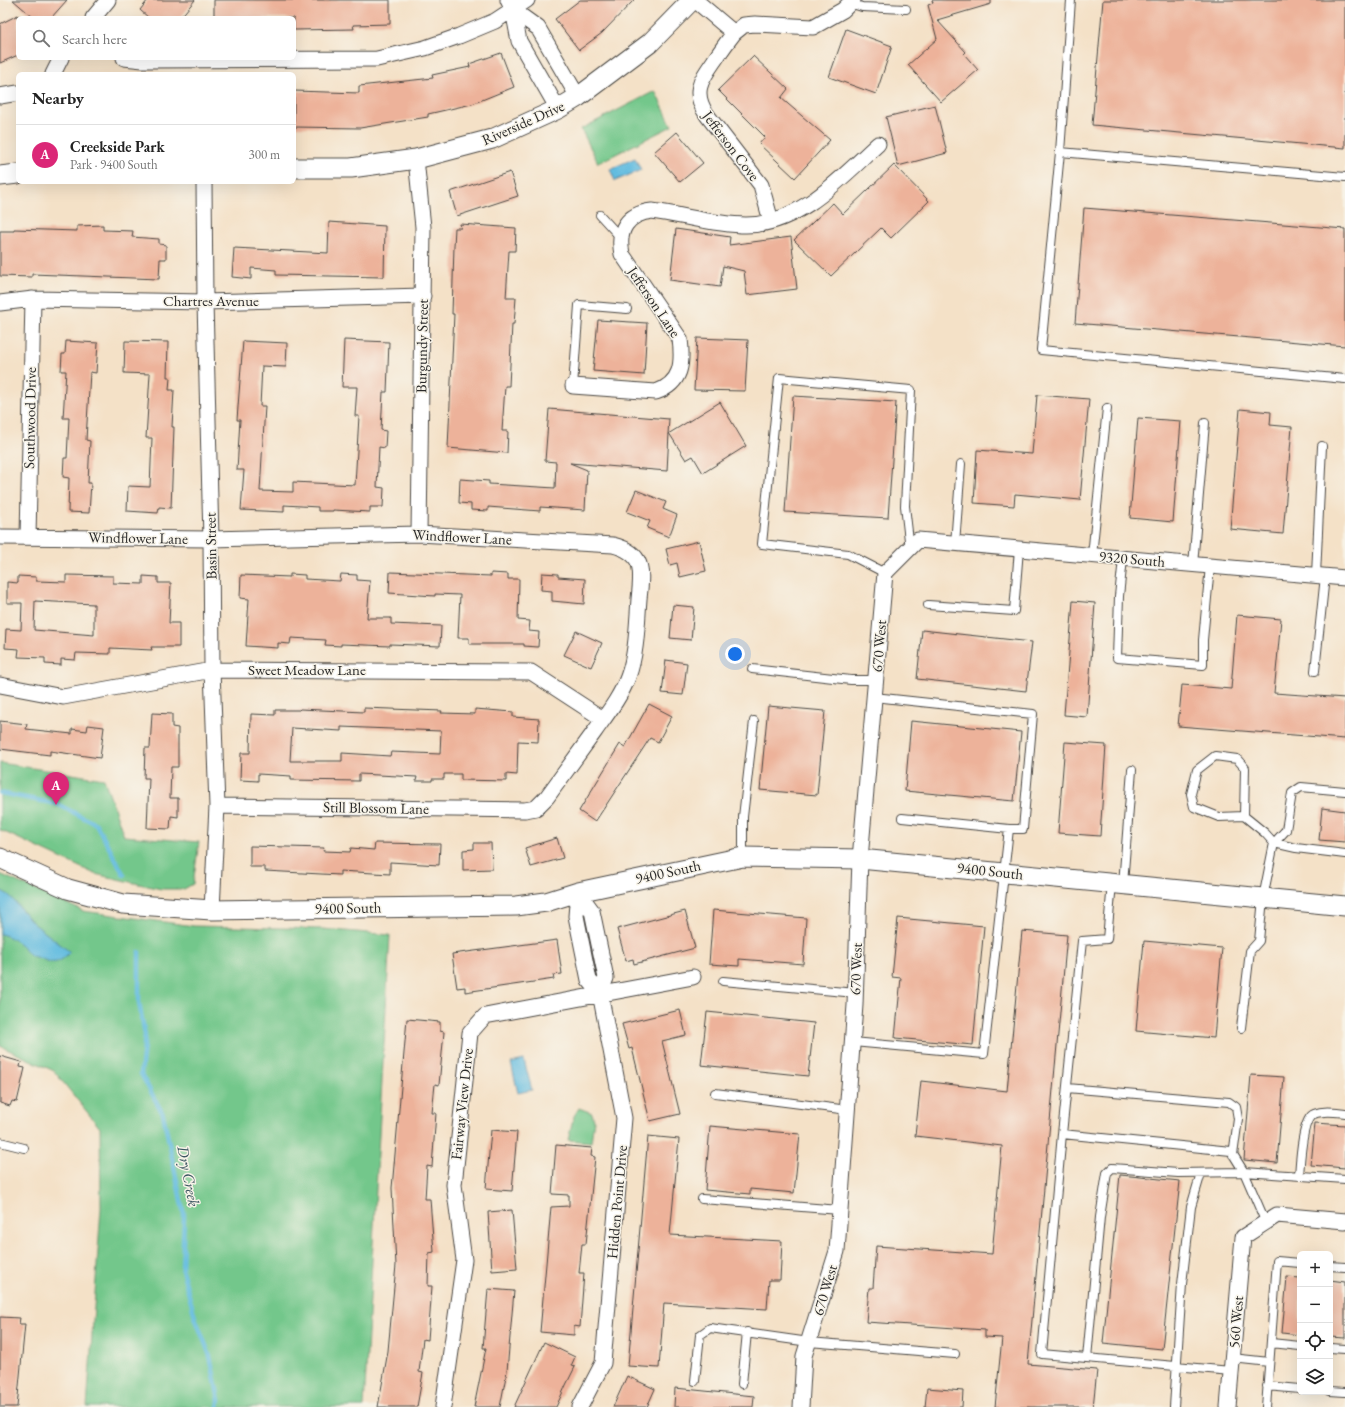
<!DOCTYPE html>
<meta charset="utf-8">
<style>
:root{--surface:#fff;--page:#f6f6f6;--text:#222;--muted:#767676;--line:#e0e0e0;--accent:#db2777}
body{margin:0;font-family:"EB Garamond",serif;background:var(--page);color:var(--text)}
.controls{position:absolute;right:12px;bottom:12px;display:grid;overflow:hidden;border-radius:6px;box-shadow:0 4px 16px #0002}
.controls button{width:36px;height:36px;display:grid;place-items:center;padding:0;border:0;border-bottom:1px solid var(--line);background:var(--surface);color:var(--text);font:20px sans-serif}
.you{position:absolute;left:735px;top:654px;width:14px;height:14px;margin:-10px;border:3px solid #fff;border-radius:50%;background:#1a73e8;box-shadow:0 0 0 6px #1a73e833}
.badge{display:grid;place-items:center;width:26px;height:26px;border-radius:50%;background:var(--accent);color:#fff;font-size:13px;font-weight:700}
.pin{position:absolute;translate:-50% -33px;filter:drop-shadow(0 1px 2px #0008)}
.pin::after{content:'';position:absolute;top:21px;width:14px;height:12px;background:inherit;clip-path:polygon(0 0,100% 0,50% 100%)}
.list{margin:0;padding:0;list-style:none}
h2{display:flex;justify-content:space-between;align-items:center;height:52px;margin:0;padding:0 16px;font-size:17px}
h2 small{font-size:13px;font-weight:400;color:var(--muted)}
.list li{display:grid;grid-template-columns:26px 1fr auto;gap:12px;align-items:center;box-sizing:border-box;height:60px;padding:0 16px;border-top:1px solid var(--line)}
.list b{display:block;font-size:15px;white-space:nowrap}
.list p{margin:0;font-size:13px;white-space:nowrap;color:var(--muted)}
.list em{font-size:13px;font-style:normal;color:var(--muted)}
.icon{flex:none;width:22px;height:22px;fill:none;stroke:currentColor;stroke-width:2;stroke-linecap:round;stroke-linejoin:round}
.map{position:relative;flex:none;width:1345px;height:1407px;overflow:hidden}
.search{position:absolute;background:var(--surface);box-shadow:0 4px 16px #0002;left:16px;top:16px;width:280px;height:44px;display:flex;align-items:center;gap:10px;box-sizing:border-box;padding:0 14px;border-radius:6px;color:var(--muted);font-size:15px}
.panel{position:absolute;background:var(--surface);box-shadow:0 4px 16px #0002;left:16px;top:72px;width:280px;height:112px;border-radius:6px}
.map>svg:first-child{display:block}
.green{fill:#73c78b;stroke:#4f795b}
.water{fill:#62bce0;stroke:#467486}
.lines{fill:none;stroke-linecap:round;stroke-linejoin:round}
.stream{stroke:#62bce0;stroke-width:4.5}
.building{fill:#edb29a;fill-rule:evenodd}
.service-casing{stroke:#494642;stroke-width:10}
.minor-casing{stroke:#494642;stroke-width:17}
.tertiary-casing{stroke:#494642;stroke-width:21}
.service{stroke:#fff;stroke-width:8}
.minor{stroke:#fff;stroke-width:15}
.tertiary{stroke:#fff;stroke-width:19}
.labels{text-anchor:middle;stroke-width:3;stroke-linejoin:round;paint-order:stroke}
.street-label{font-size:15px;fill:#2b2b2b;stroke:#f7f3e8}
.water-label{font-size:16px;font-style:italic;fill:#3c5661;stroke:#f7f3e8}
</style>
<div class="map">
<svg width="1345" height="1407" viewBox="0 0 1345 1407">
<rect width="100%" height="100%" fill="#f7f3e8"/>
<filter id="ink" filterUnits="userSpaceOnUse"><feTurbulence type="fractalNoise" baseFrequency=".025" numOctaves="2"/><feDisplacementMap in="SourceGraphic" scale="8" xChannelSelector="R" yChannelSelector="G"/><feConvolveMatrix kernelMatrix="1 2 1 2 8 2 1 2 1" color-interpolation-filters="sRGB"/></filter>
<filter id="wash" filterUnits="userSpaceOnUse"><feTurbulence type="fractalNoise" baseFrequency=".012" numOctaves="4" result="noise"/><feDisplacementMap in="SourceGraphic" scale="16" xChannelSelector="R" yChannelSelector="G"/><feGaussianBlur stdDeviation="0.9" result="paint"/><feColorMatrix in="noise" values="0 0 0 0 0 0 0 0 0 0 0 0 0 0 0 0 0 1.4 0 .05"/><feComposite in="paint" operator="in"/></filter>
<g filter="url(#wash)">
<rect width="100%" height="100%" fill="#f4e1c7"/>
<path class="green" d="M655 91 672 126 598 163 581 129Z
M0 763 104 779 124 836 199 842 193 884 184 889H161L95 874 0 830Z
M0 874 83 911 194 926 323 929 390 935 364 1407H87L101 1208 100 1128 54 1071 0 1046Z
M579 1108 592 1113 594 1120 591 1142 568 1140 574 1116Z"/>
<path class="water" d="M635 158 641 170 615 181 610 169Z
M0 890 9 895 33 923 70 952C53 970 51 960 31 956 23 946 14 937 0 934Z
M524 1060 532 1090 518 1093 511 1063Z"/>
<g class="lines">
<path class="stream" d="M0 793 57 804 96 824 124 875
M139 952V1003L145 1035 141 1074 163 1114 184 1215 182 1270 195 1317 210 1356 219 1400 218 1407"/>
</g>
<g id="blocks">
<path class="building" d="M13 0H67L51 18H34Z
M148 0H195L180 18H149L140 10Z
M214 0H390V24L353 25 354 29 294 30V18H214Z
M580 0H634L602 33 579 50 555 19Z
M932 0H991V4L937 20 966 52 964 54 978 70 941 102 908 65 937 39 928 5 933 3Z
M1103 0H1345V148L1092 125Z
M18 15V55L0 63V24Z
M846 29 892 46 876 94 829 77Z
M501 53 514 87 472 104 428 114V117L360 128 294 127V91L359 93V86L433 78 432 75 470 67 469 64Z
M753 56 788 89 781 98 830 140 795 178 759 144 765 137 718 90Z
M935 105 947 153 898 166 886 117Z
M677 132 703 163 680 182 654 152Z
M894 165 929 201 891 238 881 228 831 276 794 240 833 203 843 214Z
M510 172 518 196 457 216 450 192Z
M1084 208 1345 229V346L1075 323Z
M329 222 385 226 384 277 276 275V270L251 268V279L232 277 234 248 328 253Z
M460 224 516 228 515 251H509L506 298H516L514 324H512L509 386H505L502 431H508L507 453 448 448 454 314H452L454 246 455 228H461Z
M103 225V230L133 231 132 237 159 239V244L166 245V259H160L159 279 32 274V277L0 276V231H14V229L77 231V226Z
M676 229 730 237 729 245 791 237 797 289 747 295 744 271 723 266 720 287 670 280Z
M598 320 647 323 644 375 593 371Z
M697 338 748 340 745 391 694 390Z
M344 340 389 342 387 392H383L381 430 386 431 385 448 379 447 377 487 384 488 383 507H370V512L333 510V511H318V507L284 505V512L241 510 244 470H237L240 420H237L243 341 287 343 286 367 262 366 260 406H265L260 491 293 492V482L355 485 359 416H355L357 387H342Z
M66 341 98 343 96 373 90 372 86 440 90 441 88 483H91L89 513 68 512 69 478 63 477 64 458H67L69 418H63L66 371H61L62 354H65Z
M125 341 168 342 167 377H170L169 390H174L172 427H174L171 508 159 507 158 513 127 511 128 486 150 487 152 438H146L150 374 124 373Z
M1037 395 1089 399 1080 500 1015 494 1014 506 974 503 977 450 1032 454Z
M793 396 896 402 888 518 785 512Z
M720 402 746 446 703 473 693 456 686 460 669 433 667 471 570 463 587 470 585 510 540 507V511L488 507V511L471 510V504L459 503 460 479 489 481V484L555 488 556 462 545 461 549 409 669 419 668 434Z
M1240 409 1271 412 1270 425 1292 427 1283 534 1230 529Z
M1138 418 1181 421 1173 522 1130 518Z
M636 490 666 502 663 509 677 515 669 537 647 528 650 521 627 512Z
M699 541 706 571 680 577 677 563 670 565 666 549Z
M390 572 491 576V573L508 574V579H519L518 620 530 621 529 631 539 632 538 647 524 646V644H469V638H458L460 595 435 594V596L389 593Z
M542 573 558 574V577L585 579 584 604 552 601V591L541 590Z
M290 574 305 575V579L340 581 341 574 357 575V580L370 581 367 618H391V624L441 626 440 646 390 644V646L341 644V646L325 645 326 640 291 638 290 644 278 643V648L246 646 249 599 240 598 241 575 290 577Z
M66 575 113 576V583L143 584V576L158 577V583H171L169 623H179V647H151L152 650 110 648V654L76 653 75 660 61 659V665L45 664V658L18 657 19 649 5 648 6 629 21 630 22 603H7V582L18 583V576L36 577V581L66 582ZM35 601 94 604V635L34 630Z
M1073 601 1095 603 1087 717 1064 715Z
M673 605 694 607 691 640 670 638Z
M1237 615 1281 619 1274 693 1345 698V739L1178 726 1182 685 1231 689Z
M922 630 1032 642 1026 691 917 679Z
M576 631 602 643 591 667 564 655Z
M666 660 687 663 683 695 662 693Z
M649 704 672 716 658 742 650 738 595 822 579 811 620 744 625 747Z
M768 706 825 711 817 795 760 790Z
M364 708 442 711 441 713 475 714V709L513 712V717L539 719 538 742 518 741 517 775 506 774V781L461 780V774H444V779H432V781H416L417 777 359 774V781L291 780V776L258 774V781L240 780 241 753H250L251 714 275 715V710H299L300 709 364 712ZM341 727 441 731 440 754 391 752 390 756 342 753V761H290L292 728 341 731Z
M152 713 172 714V727L178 728V767H171L170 798H178V817L171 816 170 829 147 828 149 778H144L145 748H150Z
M0 721 27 724 26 729 72 734V729L87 731 88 725 104 727 100 758 50 751V755L0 749Z
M911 721 1021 732 1014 801 905 791Z
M1065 742 1106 745 1100 836 1058 833Z
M1322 808 1345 811V842L1319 840Z
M557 838 563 858 531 867 525 848Z
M375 843 440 844 439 865 390 862V874L340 871V875L265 871V867H250V846L324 848 323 851 350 852 351 848 374 850Z
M474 843H491L492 869 463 870V850L474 849Z
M713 910 806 918 803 964 739 959V966L709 964Z
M685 911 695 948 634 964 633 959 626 961 617 929Z
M898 918 984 926 973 1045 895 1038 901 978 892 977Z
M1022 931 1067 935 1028 1364 1097 1370 1093 1407H995L1002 1338 985 1337V1330L866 1322 869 1288H873L876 1246 992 1254 1002 1146 915 1136 921 1081 1007 1091Z
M557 940 562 974 553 975 554 979 465 992V987L457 988 452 954Z
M1144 941 1222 948 1214 1038 1136 1031Z
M680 1010 686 1035 662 1041 680 1114 650 1121 632 1048 629 1049 622 1024Z
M707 1012 814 1023 808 1076 701 1065Z
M407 1019 440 1022V1031L444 1032 439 1085 435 1084 432 1113H436L432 1167 427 1166 425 1199H430L434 1252 429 1253 428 1286H432L428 1340 423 1339 419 1372 423 1373 417 1407H378L388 1351 396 1265 392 1188Z
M0 1056 21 1062 20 1067 25 1068 17 1102 12 1101 10 1106 0 1103Z
M1251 1075 1284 1077 1277 1163 1244 1160Z
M1315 1123 1345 1125V1168L1311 1165Z
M710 1126 800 1134 794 1193 750 1189V1194L705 1190Z
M491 1130 517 1132 512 1191 486 1189Z
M648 1136 679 1139 670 1235 782 1241 780 1280H769L767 1309 664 1303 659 1368 628 1366Z
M556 1145 592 1148 591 1156 595 1157 586 1244H582L579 1273H584L580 1327 574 1326V1335L540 1332 551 1207 569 1206V1195L552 1194Z
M1120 1175 1180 1181 1162 1349 1103 1343Z
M512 1210 517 1269 492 1271 488 1212Z
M1287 1277 1300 1278V1335L1282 1333Z
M1330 1280 1345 1282V1338L1330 1337Z
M488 1289 514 1291 507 1371 500 1407H474L486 1348H483Z
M0 1317 20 1318 19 1324H25L17 1407H0Z
M544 1342 575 1357 571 1366 575 1367 566 1385 556 1407H514Z
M627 1376 655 1389 647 1407H613Z
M675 1388 754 1396 753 1407H674Z
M927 1388 963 1391 962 1407H925Z"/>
</g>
</g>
<g filter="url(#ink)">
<use href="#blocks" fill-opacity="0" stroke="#494642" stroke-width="1"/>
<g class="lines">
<defs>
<path id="service" d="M1071 0 1060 152 1345 177
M849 3 862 7 906 9
M1060 152 1041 350 1345 379
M600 215 621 238
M573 386 579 305 627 309
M955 544 961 464
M1092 556 1107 408
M1123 559 1119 596 1117 658 1203 665V640L1210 566
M1193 565 1205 423
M885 573 848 554 762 544 779 378 911 390 905 506 910 549
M1316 575 1322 446
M928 605 1014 611 1019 549
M752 669 851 680H876
M1315 671 1325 576
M1345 791 1301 787 1292 793 1286 830 1274 843 1296 848 1345 854
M902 818 1009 829
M743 857V817L754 721
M1112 883 1107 939 1082 941 1062 1134 1231 1151 1244 1172 1266 1223
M1123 884 1132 770
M723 981 856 993
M1241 1028 1250 951 1259 941 1263 898 1274 843 1265 833 1244 816 1245 768 1237 759 1215 756 1197 770 1191 794 1194 807 1219 817 1244 816
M853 1042 984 1054 1009 829H1023L1033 714 874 697
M1067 1088 1229 1102 1236 1107 1238 1119 1233 1155
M715 1093 848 1110
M1062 1134 1042 1354 1231 1371
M0 1142 24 1148
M1299 1176C1300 1163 1302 1118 1314 1114 1324 1110 1335 1112 1345 1113
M702 1199 840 1210
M1330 1266 1345 1267
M1271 1343 1300 1346
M1330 1348 1345 1349
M1087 1358 1100 1217 1107 1173 1112 1168 1178 1173 1244 1172 1345 1179
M1232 1358 1269 1362
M695 1381 700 1335 710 1328 809 1342 955 1354
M742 1384 747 1332
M1267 1386 1300 1389
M1330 1391 1345 1392
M1174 1407 1182 1284 1191 1207 1201 1173
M1266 1407 1277 1261 1300 1263"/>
<path id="minor" d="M508 0 513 10 519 41 558 109
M695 0 734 33 744 25 755 24 813 27 843 10 853 0
M513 10 538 28 578 97
M93 18 108 0
M734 33C727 42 720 52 714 61 700 81 692 93 707 115L761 185 771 221
M124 58 143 60 377 59 425 48 459 36 495 21 527 0
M53 74 61 58
M0 96 18 93
M416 159 423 227 419 534
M204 182 205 302 211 539 212 670 217 806 212 910
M0 303 33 299 205 302 423 296
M573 386 656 392C682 383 683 363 680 339L622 254C617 230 627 214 652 211 683 215 715 225 746 225 799 225 842 177 878 144
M0 537 211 539 419 534 613 545C645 553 642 571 639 599 637 624 637 652 628 677 621 696 607 714 595 731 579 753 563 775 547 797L536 808 525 810 217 806
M28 537 33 299
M0 685 63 697 212 670 531 672 603 719
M578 892 576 916 589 980 600 993 624 1118 603 1363 580 1407
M578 892 592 911 606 978 600 993
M443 1407 464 1260 454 1185 470 1033 485 1016 693 977
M801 1407 804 1356 837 1251 855 1005 860 859 885 573 918 540 1345 578
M1228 1407 1243 1237 1277 1215 1345 1221"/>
<path id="tertiary" d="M294 168H351L416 159 492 139 558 109 578 97 650 43 692 0
M0 176 18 174
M0 858 68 889 123 904 212 910 516 906 546 902 578 892 743 857 860 859 1345 906"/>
</defs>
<use href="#service" class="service-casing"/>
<use href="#minor" class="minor-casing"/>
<use href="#tertiary" class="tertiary-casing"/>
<use href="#service" class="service"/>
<use href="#minor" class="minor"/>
<use href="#tertiary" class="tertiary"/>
</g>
</g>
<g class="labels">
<g class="street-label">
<text transform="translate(523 123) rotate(-24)" y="5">Riverside Drive</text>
<text transform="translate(731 146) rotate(53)" y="5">Jefferson Cove</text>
<text x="211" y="306">Chartres Avenue</text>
<text transform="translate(654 302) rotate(56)" y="5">Jefferson Lane</text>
<text transform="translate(422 346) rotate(-89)" y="5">Burgundy Street</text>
<text transform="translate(30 418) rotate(-89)" y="5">Southwood Drive</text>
<text transform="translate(462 537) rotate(3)" y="5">Windflower Lane</text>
<text transform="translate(138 538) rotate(1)" y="5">Windflower Lane</text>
<text transform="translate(211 546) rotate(-91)" y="5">Basin Street</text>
<text transform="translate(1132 559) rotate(5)" y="5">9320 South</text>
<text transform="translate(879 646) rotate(-85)" y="5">670 West</text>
<text x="307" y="675">Sweet Meadow Lane</text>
<text transform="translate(376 808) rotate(1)" y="5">Still Blossom Lane</text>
<text transform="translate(990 871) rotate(6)" y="5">9400 South</text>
<text transform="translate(668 872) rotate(-12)" y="5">9400 South</text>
<text transform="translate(348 908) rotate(-1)" y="5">9400 South</text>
<text transform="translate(856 969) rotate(-88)" y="5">670 West</text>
<text transform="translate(462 1104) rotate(-84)" y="5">Fairway View Drive</text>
<text transform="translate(617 1202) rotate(-85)" y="5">Hidden Point Drive</text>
<text transform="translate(825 1290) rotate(-73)" y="5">670 West</text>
<text transform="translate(1236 1322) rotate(-85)" y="5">560 West</text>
</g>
<g class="water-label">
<text transform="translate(189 1176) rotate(79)" y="6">Dry Creek</text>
</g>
</g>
</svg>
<div class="controls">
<button>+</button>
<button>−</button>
<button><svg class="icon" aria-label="locate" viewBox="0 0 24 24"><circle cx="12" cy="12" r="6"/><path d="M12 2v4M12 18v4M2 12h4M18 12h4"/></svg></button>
<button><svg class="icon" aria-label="layers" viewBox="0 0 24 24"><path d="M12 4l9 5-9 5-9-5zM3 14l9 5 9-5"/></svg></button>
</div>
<div class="you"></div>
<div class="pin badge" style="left:56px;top:805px">A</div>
<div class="search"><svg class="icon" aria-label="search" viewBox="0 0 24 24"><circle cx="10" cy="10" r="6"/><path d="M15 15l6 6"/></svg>Search here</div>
<section class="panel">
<h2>Nearby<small></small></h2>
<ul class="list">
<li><span class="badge">A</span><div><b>Creekside Park</b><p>Park · 9400 South</p></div><em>300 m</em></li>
</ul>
</section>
</div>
